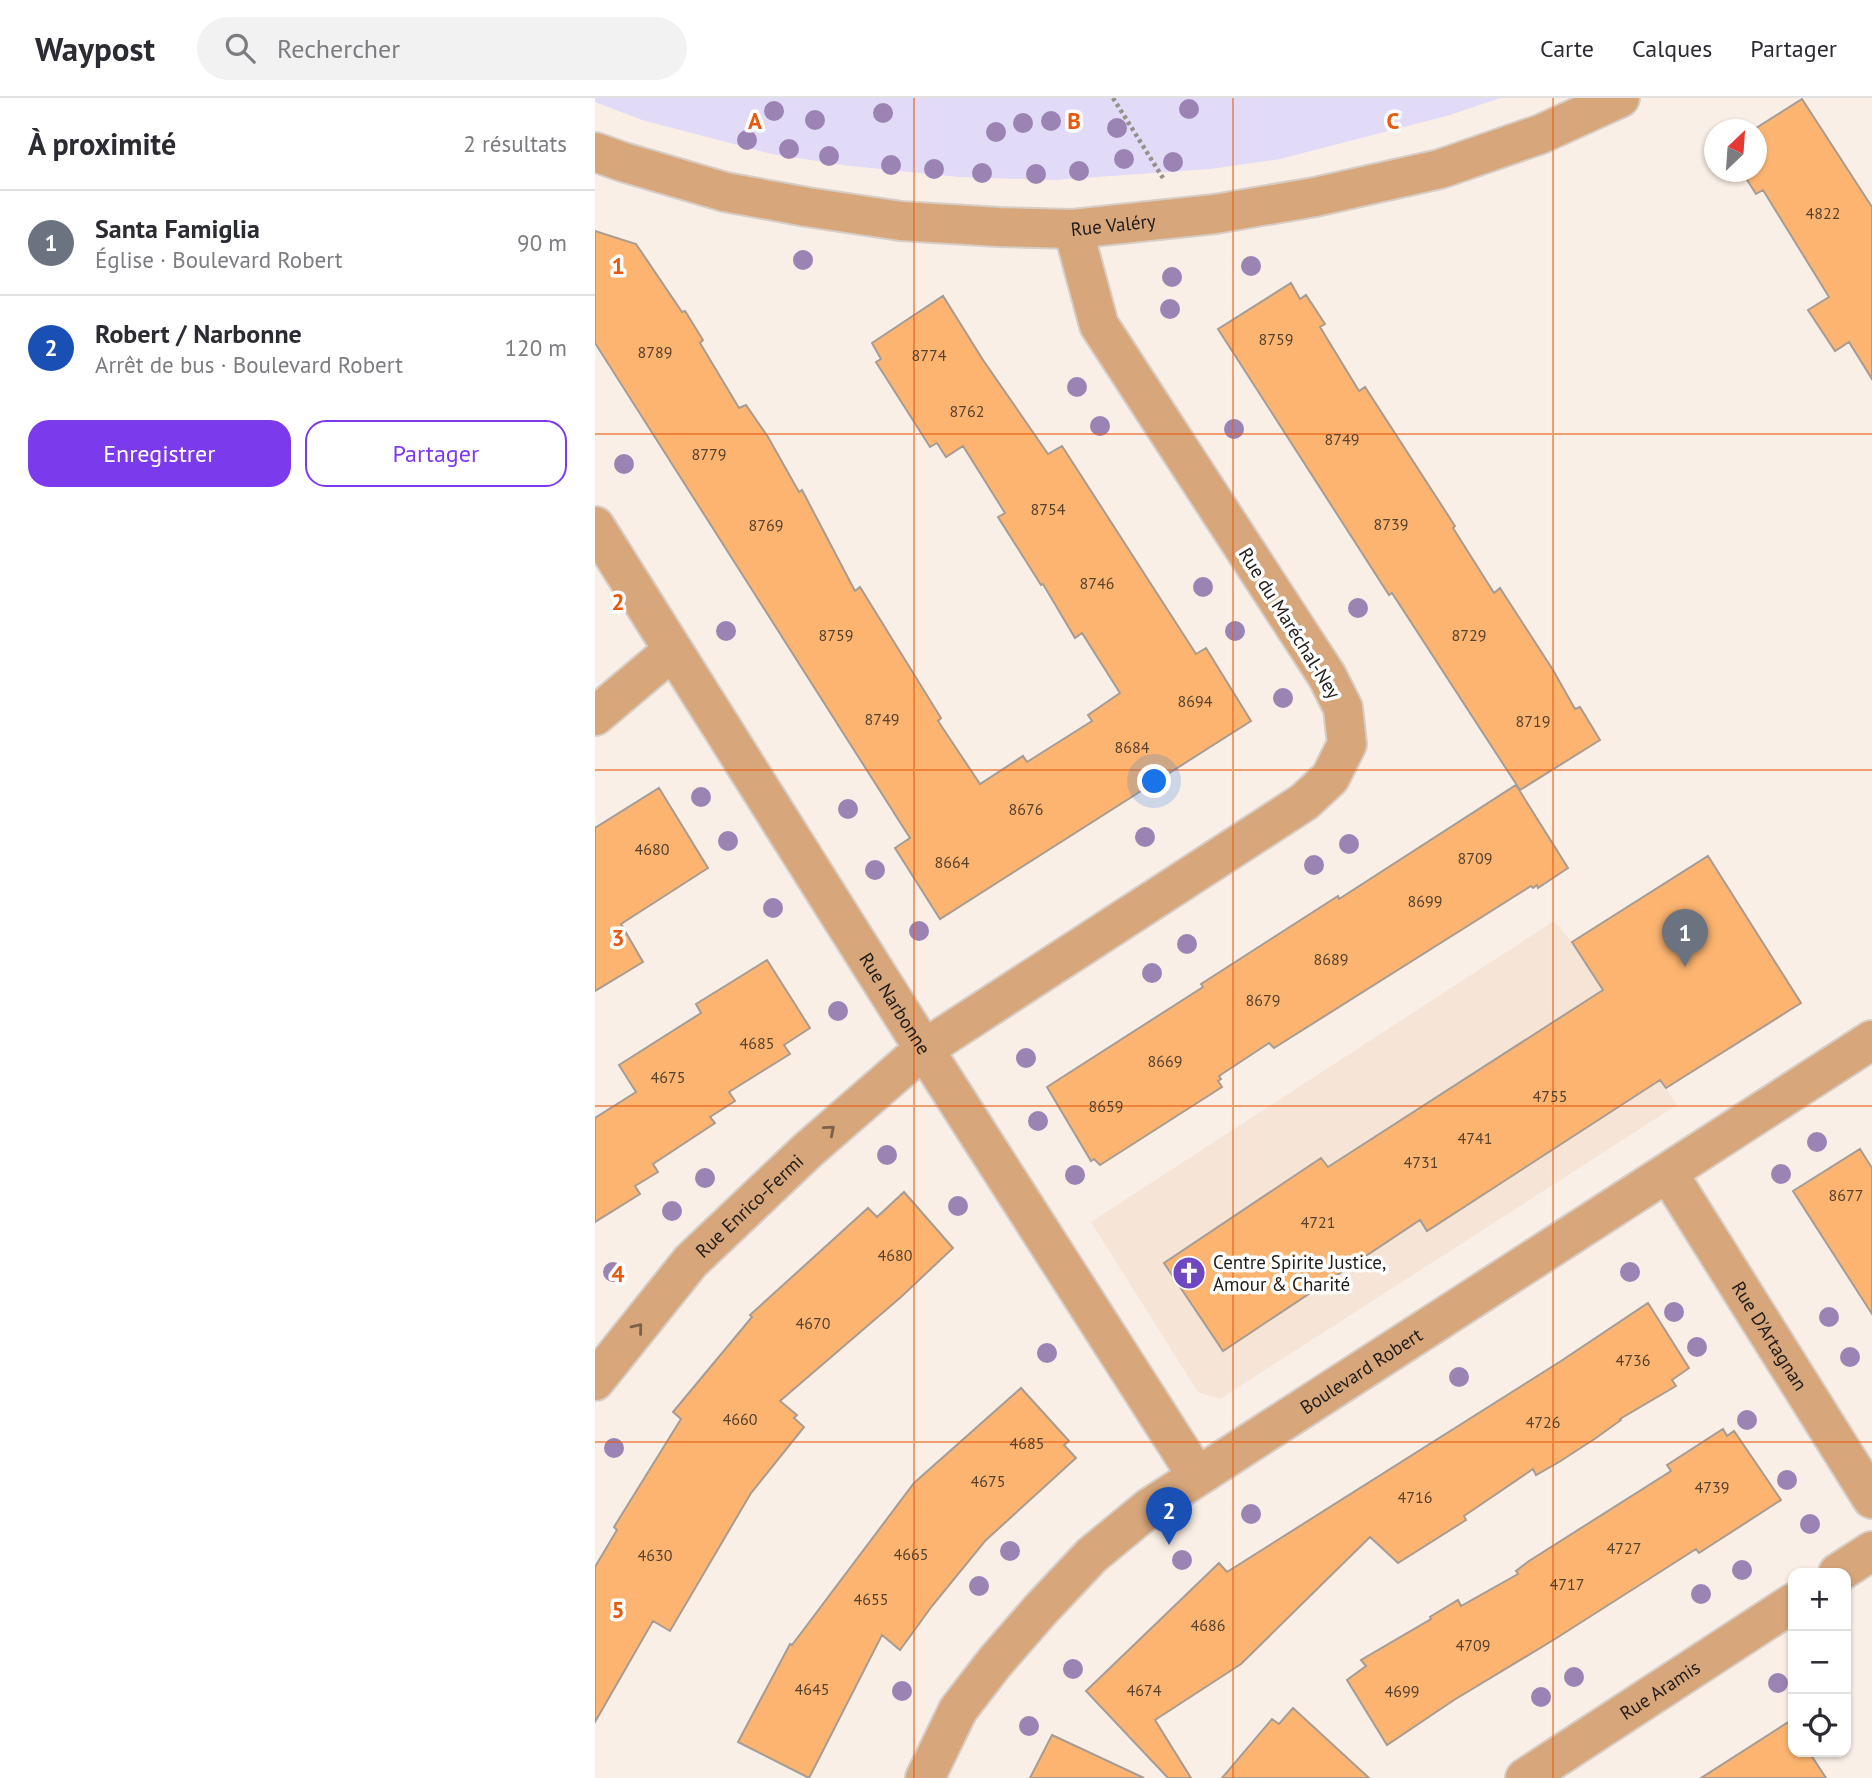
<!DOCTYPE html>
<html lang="fr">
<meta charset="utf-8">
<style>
:root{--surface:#fff;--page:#f2f2f3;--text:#2b2b33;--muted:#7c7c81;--line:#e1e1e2;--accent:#7c3aed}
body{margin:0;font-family:"PT Sans",sans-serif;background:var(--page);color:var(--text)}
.controls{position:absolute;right:21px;bottom:21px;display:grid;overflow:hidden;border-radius:14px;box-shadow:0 2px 5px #0004}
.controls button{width:63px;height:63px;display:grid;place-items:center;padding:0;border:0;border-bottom:2px solid var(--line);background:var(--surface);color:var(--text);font:35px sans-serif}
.compass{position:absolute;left:1109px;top:21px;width:63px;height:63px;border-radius:50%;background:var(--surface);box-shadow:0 2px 5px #0004;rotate:25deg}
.you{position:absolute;left:560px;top:684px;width:24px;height:24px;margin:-18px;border:5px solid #fff;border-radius:50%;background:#1a73e8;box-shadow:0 0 0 10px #1a73e833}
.badge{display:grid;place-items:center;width:46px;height:46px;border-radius:50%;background:var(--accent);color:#fff;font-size:23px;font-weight:700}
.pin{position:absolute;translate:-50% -58px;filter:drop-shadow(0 2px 4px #0008)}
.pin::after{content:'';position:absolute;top:37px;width:24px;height:21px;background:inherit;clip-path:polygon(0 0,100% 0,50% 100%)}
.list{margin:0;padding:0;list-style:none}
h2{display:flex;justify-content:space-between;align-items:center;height:91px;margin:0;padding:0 28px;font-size:30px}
h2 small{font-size:23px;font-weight:400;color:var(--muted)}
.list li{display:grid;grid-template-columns:46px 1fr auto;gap:21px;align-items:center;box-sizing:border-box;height:105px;padding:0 28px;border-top:2px solid var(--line)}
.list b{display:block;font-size:26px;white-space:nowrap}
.list p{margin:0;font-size:23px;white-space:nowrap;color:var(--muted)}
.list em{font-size:23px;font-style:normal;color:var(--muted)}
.actions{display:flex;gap:14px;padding:21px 28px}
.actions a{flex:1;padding:16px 0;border:2px solid var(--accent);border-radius:21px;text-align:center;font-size:24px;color:var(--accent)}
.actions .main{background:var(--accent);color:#fff}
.icon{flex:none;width:38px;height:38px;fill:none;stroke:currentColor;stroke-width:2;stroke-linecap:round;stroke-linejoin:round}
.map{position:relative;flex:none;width:1277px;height:1680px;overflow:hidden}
header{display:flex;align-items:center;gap:42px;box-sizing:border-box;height:98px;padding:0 35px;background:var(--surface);border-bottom:2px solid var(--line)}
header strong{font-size:33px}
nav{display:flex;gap:38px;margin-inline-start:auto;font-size:24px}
.search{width:490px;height:63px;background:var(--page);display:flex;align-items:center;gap:18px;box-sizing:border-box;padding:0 24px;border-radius:38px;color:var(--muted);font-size:26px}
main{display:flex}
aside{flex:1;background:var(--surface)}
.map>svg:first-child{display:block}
.built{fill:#f6e4d6}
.green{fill:#e1dbf8}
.building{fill:#fcb470;stroke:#a79c93;stroke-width:2}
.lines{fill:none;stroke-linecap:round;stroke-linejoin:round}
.minor-casing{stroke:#d7cdc5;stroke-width:42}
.tertiary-casing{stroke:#d7cdc5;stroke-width:42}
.path{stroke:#978f89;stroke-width:4.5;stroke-dasharray:3.5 3.5;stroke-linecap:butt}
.minor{stroke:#d7a67b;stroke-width:38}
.tertiary{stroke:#d7a67b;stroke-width:38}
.tree{fill:#9b84b4}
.oneway{stroke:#7c614a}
.grid{fill:none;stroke:#e8590c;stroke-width:2;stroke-opacity:0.55}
.labels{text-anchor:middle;stroke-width:7;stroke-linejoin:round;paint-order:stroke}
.number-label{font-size:16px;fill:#57422e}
.street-label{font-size:19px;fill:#201c18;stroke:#fff}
.poi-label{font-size:19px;fill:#201c18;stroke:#fff;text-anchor:start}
.grid-label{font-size:23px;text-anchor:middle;font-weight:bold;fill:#e8590c;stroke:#fff;stroke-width:7;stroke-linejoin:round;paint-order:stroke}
</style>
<header>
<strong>Waypost</strong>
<div class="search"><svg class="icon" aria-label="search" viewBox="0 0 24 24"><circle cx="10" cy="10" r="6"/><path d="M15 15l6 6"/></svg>Rechercher</div>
<nav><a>Carte</a><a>Calques</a><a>Partager</a></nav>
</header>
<main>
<aside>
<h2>À proximité<small>2 résultats</small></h2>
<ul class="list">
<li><span class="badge" style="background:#6b7280">1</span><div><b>Santa Famiglia</b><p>Église · Boulevard Robert</p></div><em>90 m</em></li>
<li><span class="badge" style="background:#1a4fb4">2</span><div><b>Robert / Narbonne</b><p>Arrêt de bus · Boulevard Robert</p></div><em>120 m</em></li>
</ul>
<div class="actions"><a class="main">Enregistrer</a><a>Partager</a></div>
</aside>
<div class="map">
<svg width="1277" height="1680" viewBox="0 0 1277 1680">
<rect width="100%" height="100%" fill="#faefe6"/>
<path class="built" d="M959 823 977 844 1082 1007 625 1301 603 1294 496 1124Z"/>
<path class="green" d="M0 0H905L855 17 685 61 615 71 459 82 363 79 247 67 177 56 47 22 0 4Z"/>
<path class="building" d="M1207 1 1277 109V281L1254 244 1240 253 1213 212 1234 199 1168 92 1161 96 1147 74H1161V32H1158Z
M0 133 41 146 87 214 90 213 108 242 105 245 144 310 151 307 173 339 204 394 207 392 260 493 265 489 346 620 343 623 385 686 428 658 432 664 497 623 493 617 525 595 487 535 480 540 448 486 446 487 403 419 410 415 368 348 351 359 342 345 335 349 281 264 286 261 277 245 348 198 388 262 453 356 467 348 601 556 611 550 656 623 345 821 300 750 315 740 0 245Z
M696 185 705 201 711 197 730 226 725 229 764 293 770 289 860 428 858 430 899 495 905 490 958 572 980 611 985 609 1005 642 925 692 797 495 794 497 623 231Z
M921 687 973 770 943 790 942 787 938 790 936 788 679 950 674 945 624 978 626 981 623 983 627 989 505 1067 499 1061 496 1063 452 989 608 889 606 886 743 798 744 801Z
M64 690 113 770 26 826 48 864 0 893V730Z
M1113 758 1206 905 1071 990 1065 982 832 1133 825 1122 628 1253 569 1165 726 1060 733 1069 1008 892 977 844Z
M172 862 215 930 189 947 195 956 134 994 140 1003 115 1019 120 1025 58 1066 63 1074 40 1088 45 1096 0 1124V1020L41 994 24 967 106 915 101 906Z
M1265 1051 1277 1070V1216L1198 1093Z
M309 1094 358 1150 306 1199 185 1303 202 1317 199 1320 209 1329 156 1395 75 1533 58 1523 0 1624V1469L22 1432 19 1429 86 1321 78 1314 157 1219 155 1217 273 1110 282 1119Z
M1053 1205 1094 1270 1077 1282 1081 1288 1025 1321 1026 1322 1001 1340 964 1364 941 1377 938 1371 869 1418 871 1422 803 1465 775 1439 646 1566 560 1622 596 1680H573L491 1593 624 1465 632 1474 966 1263Z
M426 1290 474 1343 469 1347 481 1360 390 1443 337 1508 305 1552 287 1537 214 1680 143 1644 195 1546 197 1547 319 1385Z
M1128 1331 1132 1338 1139 1333 1186 1402 1104 1455 1101 1451 960 1541 859 1602 792 1647 752 1582 771 1568 766 1562 836 1521 835 1519 863 1502 866 1508 923 1476 921 1473 934 1463 1076 1373 1072 1367Z
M698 1610 774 1680H627L677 1621 684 1626Z
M1195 1623 1198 1628V1654H1214L1231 1680H1106Z
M457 1637 549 1680H435Z"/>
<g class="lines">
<defs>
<g id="minor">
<path id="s1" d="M0 54 28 64 130 94 212 109 306 123 404 129 478 131 620 116 720 99 845 71 946 36 1025 0"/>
<path id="s2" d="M0 428 329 951 602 1378"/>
<path d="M0 618 77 553"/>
<path id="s3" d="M1073 1075 1277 1401"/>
<path id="s4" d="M0 1283 96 1163 213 1052 329 951 709 704 735 680 752 646 748 610 732 578 504 227 478 131"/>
<path d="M1243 1475 1277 1453"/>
<path id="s5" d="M930 1680 1198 1505"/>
</g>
<g id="tertiary">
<path id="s6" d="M330 1680 363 1612 400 1564 447 1510 497 1457 554 1410 1277 942"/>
</g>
</defs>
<use href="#minor" class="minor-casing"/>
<use href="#tertiary" class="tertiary-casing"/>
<path class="path" d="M518 0 568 80"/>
<use href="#minor" class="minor"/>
<use href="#tertiary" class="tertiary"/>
</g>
<g class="tree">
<circle cx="594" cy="11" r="10"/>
<circle cx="179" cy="13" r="10"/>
<circle cx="288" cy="15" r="10"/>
<circle cx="220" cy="22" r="10"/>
<circle cx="456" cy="23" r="10"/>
<circle cx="428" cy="25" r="10"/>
<circle cx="522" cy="30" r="10"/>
<circle cx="401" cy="34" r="10"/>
<circle cx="152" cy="42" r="10"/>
<circle cx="194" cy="51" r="10"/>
<circle cx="234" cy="58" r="10"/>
<circle cx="529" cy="61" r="10"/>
<circle cx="578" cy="64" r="10"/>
<circle cx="296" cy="67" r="10"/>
<circle cx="339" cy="71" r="10"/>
<circle cx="484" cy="73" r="10"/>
<circle cx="387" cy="75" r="10"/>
<circle cx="441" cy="76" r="10"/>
<circle cx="208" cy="162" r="10"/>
<circle cx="656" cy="168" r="10"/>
<circle cx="577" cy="179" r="10"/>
<circle cx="575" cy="211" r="10"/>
<circle cx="482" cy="289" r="10"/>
<circle cx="505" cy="328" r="10"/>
<circle cx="639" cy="331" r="10"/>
<circle cx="29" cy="366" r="10"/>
<circle cx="608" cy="489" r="10"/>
<circle cx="763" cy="510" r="10"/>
<circle cx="131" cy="533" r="10"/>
<circle cx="640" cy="533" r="10"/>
<circle cx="688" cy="600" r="10"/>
<circle cx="106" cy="699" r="10"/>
<circle cx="253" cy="711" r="10"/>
<circle cx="550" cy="739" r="10"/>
<circle cx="133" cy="743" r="10"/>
<circle cx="754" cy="746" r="10"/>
<circle cx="719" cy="767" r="10"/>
<circle cx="280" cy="772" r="10"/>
<circle cx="178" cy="810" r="10"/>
<circle cx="324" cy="833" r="10"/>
<circle cx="592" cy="846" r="10"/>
<circle cx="557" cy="875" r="10"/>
<circle cx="243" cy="913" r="10"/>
<circle cx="431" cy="960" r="10"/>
<circle cx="443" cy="1023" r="10"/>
<circle cx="1222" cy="1044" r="10"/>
<circle cx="292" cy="1057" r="10"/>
<circle cx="1186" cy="1076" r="10"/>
<circle cx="480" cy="1077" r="10"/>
<circle cx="110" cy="1080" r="10"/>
<circle cx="363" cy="1108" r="10"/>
<circle cx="77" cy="1113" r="10"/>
<circle cx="18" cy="1174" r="10"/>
<circle cx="1035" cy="1174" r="10"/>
<circle cx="1079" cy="1214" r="10"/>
<circle cx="1234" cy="1219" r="10"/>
<circle cx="1102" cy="1249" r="10"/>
<circle cx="452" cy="1255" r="10"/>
<circle cx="1255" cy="1259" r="10"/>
<circle cx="864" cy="1279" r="10"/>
<circle cx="1152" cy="1322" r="10"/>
<circle cx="19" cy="1350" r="10"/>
<circle cx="1192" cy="1382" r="10"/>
<circle cx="656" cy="1416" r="10"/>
<circle cx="1215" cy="1426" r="10"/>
<circle cx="415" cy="1453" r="10"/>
<circle cx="587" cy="1462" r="10"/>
<circle cx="1147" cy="1472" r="10"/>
<circle cx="384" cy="1488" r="10"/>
<circle cx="1106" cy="1496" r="10"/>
<circle cx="478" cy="1571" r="10"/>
<circle cx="979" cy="1579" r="10"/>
<circle cx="1183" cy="1585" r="10"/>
<circle cx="307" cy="1593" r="10"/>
<circle cx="946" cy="1599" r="10"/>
<circle cx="434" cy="1628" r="10"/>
</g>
<defs><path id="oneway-chevron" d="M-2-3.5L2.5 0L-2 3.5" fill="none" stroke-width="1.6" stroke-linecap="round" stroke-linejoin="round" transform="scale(1.75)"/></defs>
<g class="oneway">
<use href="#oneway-chevron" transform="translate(235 1032) rotate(-41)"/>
<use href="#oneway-chevron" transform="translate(43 1230) rotate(-51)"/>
</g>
<path class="grid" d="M319 0V1680M638 0V1680M958 0V1680M0 336H1277M0 672H1277M0 1008H1277M0 1344H1277"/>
<defs>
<symbol id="church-disc" viewBox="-11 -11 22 22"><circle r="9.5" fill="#6f47c0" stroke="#fff"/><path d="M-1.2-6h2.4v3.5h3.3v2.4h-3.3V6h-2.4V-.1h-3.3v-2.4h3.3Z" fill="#fff"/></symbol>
</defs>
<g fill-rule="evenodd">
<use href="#church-disc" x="575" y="1156" width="38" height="38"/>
</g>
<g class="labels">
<g class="number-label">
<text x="1228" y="121">4822</text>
<text x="681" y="247">8759</text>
<text x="60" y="260">8789</text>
<text x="334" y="263">8774</text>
<text x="372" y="319">8762</text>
<text x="747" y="347">8749</text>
<text x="114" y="362">8779</text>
<text x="453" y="417">8754</text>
<text x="796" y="432">8739</text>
<text x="171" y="433">8769</text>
<text x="502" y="491">8746</text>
<text x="241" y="543">8759</text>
<text x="874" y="543">8729</text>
<text x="600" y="609">8694</text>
<text x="287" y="627">8749</text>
<text x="938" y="629">8719</text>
<text x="537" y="655">8684</text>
<text x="431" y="717">8676</text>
<text x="57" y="757">4680</text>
<text x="880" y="766">8709</text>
<text x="357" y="770">8664</text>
<text x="830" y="809">8699</text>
<text x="736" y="867">8689</text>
<text x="668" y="908">8679</text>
<text x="162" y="951">4685</text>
<text x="570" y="969">8669</text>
<text x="73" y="985">4675</text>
<text x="955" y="1004">4755</text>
<text x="511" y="1014">8659</text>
<text x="880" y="1046">4741</text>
<text x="826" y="1070">4731</text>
<text x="1251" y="1103">8677</text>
<text x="723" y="1130">4721</text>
<text x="300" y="1163">4680</text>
<text x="218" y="1231">4670</text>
<text x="1038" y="1268">4736</text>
<text x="145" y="1327">4660</text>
<text x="948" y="1330">4726</text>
<text x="432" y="1351">4685</text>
<text x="393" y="1389">4675</text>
<text x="1117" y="1395">4739</text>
<text x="820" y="1405">4716</text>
<text x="1029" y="1456">4727</text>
<text x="316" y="1462">4665</text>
<text x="60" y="1463">4630</text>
<text x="972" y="1492">4717</text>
<text x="276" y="1507">4655</text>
<text x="613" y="1533">4686</text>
<text x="878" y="1553">4709</text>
<text x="217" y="1597">4645</text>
<text x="549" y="1598">4674</text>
<text x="807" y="1599">4699</text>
</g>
<g class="street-label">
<text dy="7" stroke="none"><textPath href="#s1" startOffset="527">Rue Valéry</textPath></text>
<text transform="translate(695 525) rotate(58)" y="7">Rue du Maréchal-Ney</text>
<text dy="7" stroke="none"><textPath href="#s2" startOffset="564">Rue Narbonne</textPath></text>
<text dy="7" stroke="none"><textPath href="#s4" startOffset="234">Rue Enrico-Fermi</textPath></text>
<text dy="7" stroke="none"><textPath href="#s3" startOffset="192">Rue D'Artagnan</textPath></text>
<text dy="7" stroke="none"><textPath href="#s6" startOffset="607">Boulevard Robert</textPath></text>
<text dy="7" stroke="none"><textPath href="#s5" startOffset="161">Rue Aramis</textPath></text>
</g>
<g class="poi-label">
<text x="618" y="1171">Centre Spirite Justice,<tspan x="618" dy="22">Amour &amp; Charité</tspan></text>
</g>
</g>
<g class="grid-label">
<text x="160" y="31">A</text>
<text x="479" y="31">B</text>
<text x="798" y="31">C</text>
<text x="23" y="176">1</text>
<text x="23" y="512">2</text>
<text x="23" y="848">3</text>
<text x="23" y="1184">4</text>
<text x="23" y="1520">5</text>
</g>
</svg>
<div class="controls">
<button>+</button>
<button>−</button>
<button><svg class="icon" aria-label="locate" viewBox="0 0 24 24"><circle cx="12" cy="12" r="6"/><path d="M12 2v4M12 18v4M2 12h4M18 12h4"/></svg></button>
</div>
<svg class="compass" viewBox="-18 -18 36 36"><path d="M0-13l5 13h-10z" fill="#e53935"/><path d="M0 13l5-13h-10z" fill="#7c7c81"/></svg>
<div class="you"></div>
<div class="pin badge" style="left:1090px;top:869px;background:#6b7280">1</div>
<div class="pin badge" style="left:574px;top:1447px;background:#1a4fb4">2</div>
</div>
</main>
